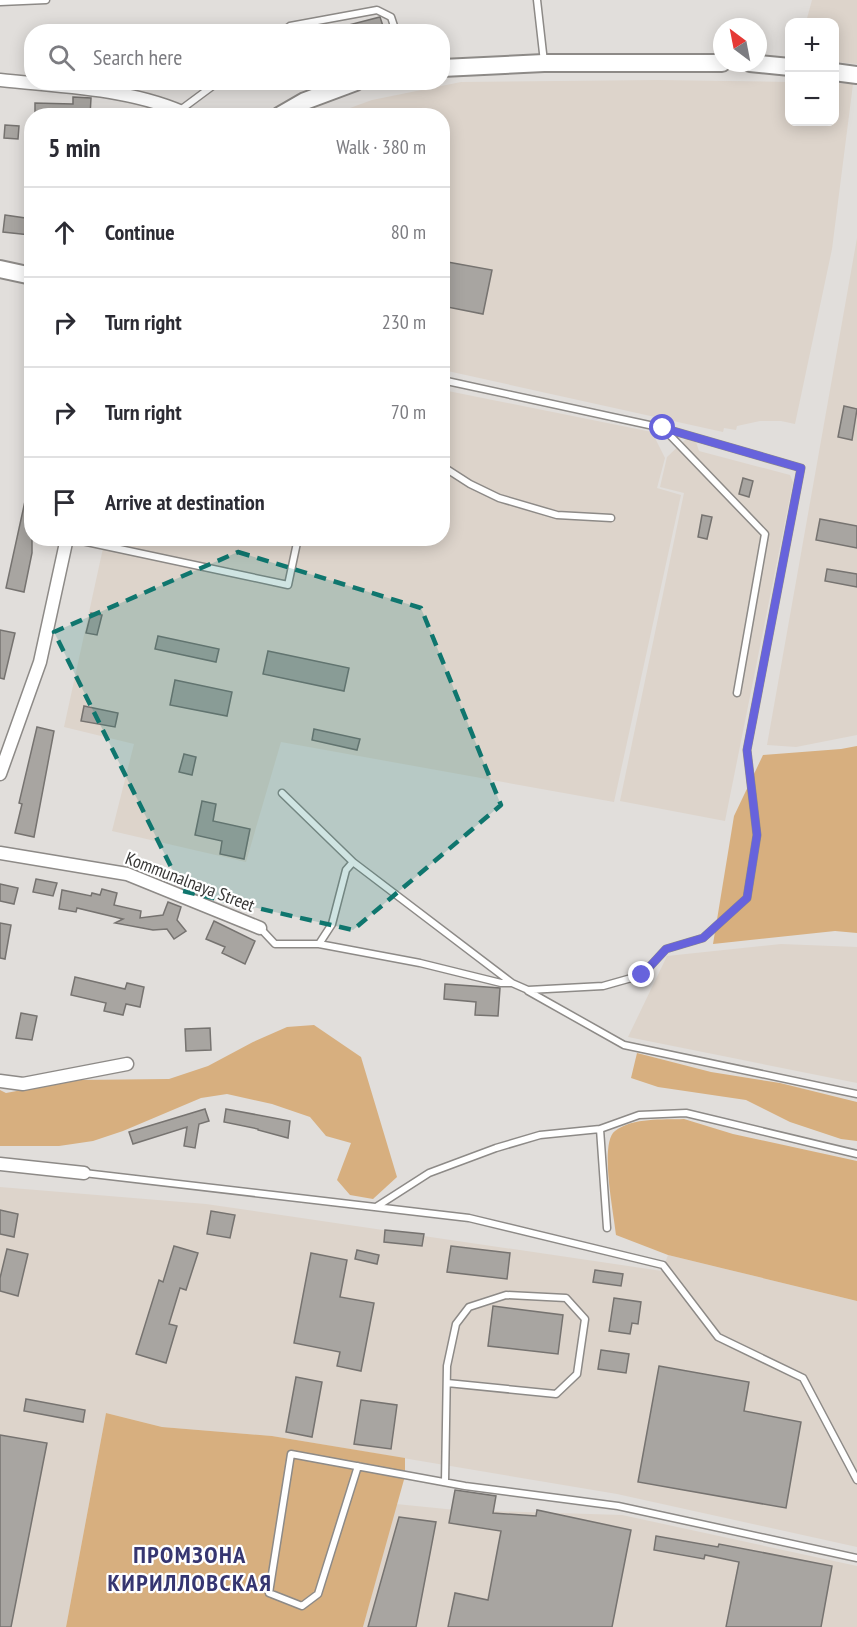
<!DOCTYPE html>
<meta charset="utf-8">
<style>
:root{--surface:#fff;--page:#f7f7f7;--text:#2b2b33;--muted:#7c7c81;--line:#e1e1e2}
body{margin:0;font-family:"PT Sans Narrow",sans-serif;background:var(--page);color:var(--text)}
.controls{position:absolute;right:18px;top:18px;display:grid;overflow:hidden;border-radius:12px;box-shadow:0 3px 15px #0003}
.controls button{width:54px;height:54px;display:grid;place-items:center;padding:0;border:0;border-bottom:2px solid var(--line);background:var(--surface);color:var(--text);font:30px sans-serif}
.compass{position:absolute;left:713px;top:18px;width:54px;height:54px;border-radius:50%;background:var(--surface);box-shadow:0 3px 15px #0003;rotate:328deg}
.stop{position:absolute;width:18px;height:18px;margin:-14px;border:4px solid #6763dc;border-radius:50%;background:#fff}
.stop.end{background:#6763dc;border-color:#fff;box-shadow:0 2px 6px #0008}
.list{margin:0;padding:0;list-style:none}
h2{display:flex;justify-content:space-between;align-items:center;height:78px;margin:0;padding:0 24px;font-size:26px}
h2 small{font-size:20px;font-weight:400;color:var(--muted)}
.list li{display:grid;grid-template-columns:39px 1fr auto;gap:18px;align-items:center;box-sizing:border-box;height:90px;padding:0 24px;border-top:2px solid var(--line)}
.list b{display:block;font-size:22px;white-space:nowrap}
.list em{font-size:20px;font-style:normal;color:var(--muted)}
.icon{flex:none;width:33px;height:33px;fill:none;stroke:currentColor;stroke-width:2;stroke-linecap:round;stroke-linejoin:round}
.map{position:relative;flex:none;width:857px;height:1627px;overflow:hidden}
.search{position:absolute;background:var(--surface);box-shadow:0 3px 15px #0003;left:24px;top:24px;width:426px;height:66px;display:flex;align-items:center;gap:15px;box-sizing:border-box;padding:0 21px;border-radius:24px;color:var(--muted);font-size:22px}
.panel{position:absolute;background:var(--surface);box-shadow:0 3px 15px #0003;left:24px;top:108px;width:426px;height:438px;border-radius:24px}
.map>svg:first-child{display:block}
.built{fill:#ddd4cb}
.green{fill:#d7af7f}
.building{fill:#a8a5a1;stroke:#767370;stroke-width:1.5}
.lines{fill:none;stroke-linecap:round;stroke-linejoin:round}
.lane-casing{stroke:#8d8a87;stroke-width:9}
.street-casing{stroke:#8d8a87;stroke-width:15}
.secondary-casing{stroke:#8d8a87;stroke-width:20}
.lane{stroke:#fff;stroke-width:6}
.street{stroke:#fff;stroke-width:12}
.secondary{stroke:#fff;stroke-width:16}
.route{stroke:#6763dc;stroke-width:8}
.marked{fill:#0f766e;fill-opacity:0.2;stroke:#0f766e;stroke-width:4.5;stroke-dasharray:12 8;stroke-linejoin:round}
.labels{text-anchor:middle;stroke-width:4.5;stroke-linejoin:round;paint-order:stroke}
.street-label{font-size:18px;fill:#373635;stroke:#fff}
.district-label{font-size:24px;font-weight:bold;letter-spacing:1.5px;fill:#363671;stroke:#fff}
</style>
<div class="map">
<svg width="857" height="1627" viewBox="0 0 857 1627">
<rect width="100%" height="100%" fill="#e1dedb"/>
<path class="built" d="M812 0H857V64L835 62 834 22H806Z
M658 80 789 82 790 122H834L835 83 853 84 832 249 795 424 781 421H760L737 426 736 430 724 428 723 432 443 370 442 116H328L372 100 461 82Z
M857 238V735L796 747 767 745Z
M443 390 652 432 665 458 657 488 681 495 614 802 281 742 246 862 112 831 134 744 64 727 105 539 442 538Z
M686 439 696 442 699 451 790 475 793 482 725 821 620 801 684 493 660 487 667 457Z
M781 944 857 947V1083L628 1037 667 956Z
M0 1187 206 1204 662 1271 668 1255 857 1301V1547L617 1494 272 1436 162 1427 106 1413 66 1627H0Z
M396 1504 456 1510 622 1515 857 1566V1627H363Z"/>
<path class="green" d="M857 746V933L835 931 713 944 734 816 763 755 841 749Z
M314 1025 361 1057 397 1177 373 1199 350 1195 337 1180 351 1143 326 1136 310 1117 272 1104 227 1094 201 1098 123 1131 93 1141 59 1146H0V1090L6 1093 75 1080 169 1079 208 1066 253 1042 287 1027Z
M637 1053 711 1072 780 1083 857 1102V1141L841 1139 790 1122 746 1100 658 1087 631 1078Z
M684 1119 733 1134 857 1161V1301L668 1255 616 1235C614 1214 599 1143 615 1131 634 1117 662 1120 684 1119Z
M106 1413 162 1427 272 1436 405 1458V1476L363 1627H66Z"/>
<path class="building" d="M380 17 385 32H337V28Z
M73 97 91 98 90 116H35V103L73 104Z
M5 125 19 126 18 139 4 138Z
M5 215 32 219 30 235 3 232Z
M442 261 492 270 483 314 442 306Z
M844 406 857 409 852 440 838 437Z
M743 478 753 481 749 497 739 494Z
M27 492H32V553L24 592 6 588Z
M702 515 712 517 707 539 698 537Z
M820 519 857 526V548L816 540Z
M827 569 857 574V587L825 581Z
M91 613 102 615 97 635 86 633Z
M0 630 15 633 4 679 0 678Z
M158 636 219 649 216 662 155 649Z
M268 651 349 668 344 691 263 674Z
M175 680 232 692 227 716 170 705Z
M84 706 118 713 115 727 81 721Z
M37 727 54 731 34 837 15 833 22 804 19 803Z
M314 729 360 739 357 750 312 740Z
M184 754 196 757 192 775 179 772Z
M202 801 216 804 213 821 250 829 244 859 220 854 222 841 195 835Z
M36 879 57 883 53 896 33 892Z
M0 884 18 888 14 904 0 901Z
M102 889 117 893 114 905 141 911 140 918 163 915 168 902 181 907 177 920 186 931 174 939 167 929 153 930 115 923 123 919 77 908 76 912 59 909 62 890 91 896 92 893 100 895Z
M214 921 255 941 245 964 222 953 225 947 206 939Z
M0 923 11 925 5 959 0 958Z
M75 977 125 989 127 983 144 987 140 1007 126 1004 123 1015 104 1011 106 1003 71 995Z
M445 984 500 988 498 1016 475 1015 476 1002 444 999Z
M21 1013 37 1016 32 1040 16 1038Z
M210 1028 211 1050 186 1051 185 1029Z
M205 1109 209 1121 199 1124 195 1148 184 1146 187 1127 133 1144 129 1132Z
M226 1109 290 1121 288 1138 258 1130V1129L224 1122Z
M0 1210 18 1214 14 1237 0 1234Z
M211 1211 235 1215 230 1238 207 1234Z
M385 1230 424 1234 422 1246 384 1242Z
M174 1246 198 1253 186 1290 180 1288 169 1324 177 1326 166 1363 136 1354 159 1280 163 1282Z
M451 1246 510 1253 507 1279 447 1272Z
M7 1249 28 1254 18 1296 0 1291V1278Z
M357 1250 379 1255 377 1264 355 1259Z
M311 1253 347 1260 340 1297 374 1303 361 1371 337 1366 340 1352 294 1343Z
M595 1270 623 1274 621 1286 593 1282Z
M614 1298 641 1302 638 1324 632 1323 630 1334 609 1331Z
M493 1306 563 1315 558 1354 488 1346Z
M601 1350 629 1354 626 1373 598 1369Z
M659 1366 749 1382 744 1411 801 1422 786 1508 638 1482Z
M296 1377 322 1382 312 1437 286 1432Z
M26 1399 85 1410 83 1422 24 1411Z
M361 1400 397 1405 391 1449 354 1444Z
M0 1435 47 1443 11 1627H0Z
M455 1490 496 1496 493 1513 536 1516 537 1510 631 1530 612 1627H448L455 1593 488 1600 501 1531 449 1523Z
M399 1517 436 1522 416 1627H368Z
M656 1536 718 1547 719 1544 832 1566 821 1627H726L739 1562 705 1555 704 1559 654 1550Z"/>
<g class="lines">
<defs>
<path id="lane" d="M537 0 544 62
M0 2 46 0
M282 32 290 26 377 10 391 17 396 32
M179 111 218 82
M442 380 663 428 765 534 737 693
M442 466 470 484 499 498 557 515 611 518
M68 538 288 585 298 538
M282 793 353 862 512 983
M260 928 275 944H319L420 963 501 983H512L528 990 603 986 642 975 666 949 703 938 747 898 757 835 747 750 801 468 663 428
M319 944 332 924 346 870 353 862
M528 991 624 1045 857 1094
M84 1173 469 1218 663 1265 718 1337 803 1378 857 1480
M376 1207 429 1173 496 1148 540 1135 600 1129
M607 1228 600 1129 639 1115 686 1113 857 1154
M358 1466 318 1594 302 1606 269 1593 291 1454 465 1486 618 1506 857 1558
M445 1482 447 1366 456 1324 469 1307 506 1295 566 1298 585 1319 577 1374 556 1394 447 1383"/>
<path id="street" d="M0 80C63 87 133 88 191 116
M0 774 40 662 67 538
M0 853 127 874 260 928
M0 1081 23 1084 127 1064
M0 1164 84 1173"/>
<path id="secondary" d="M750 63 790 67
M442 68 544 63H722
M834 72 857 75
M279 116 305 101 356 82
M0 269 32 276"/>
</defs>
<use href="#lane" class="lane-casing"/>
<use href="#street" class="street-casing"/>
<use href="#secondary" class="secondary-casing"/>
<use href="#lane" class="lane"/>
<use href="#street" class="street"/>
<use href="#secondary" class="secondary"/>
</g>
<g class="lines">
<path class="route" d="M642 975 666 949 703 938 747 898 757 835 747 750 801 468 663 428"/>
</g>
<path class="marked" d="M238 552 421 608 501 805 353 930 183 891 54 632Z"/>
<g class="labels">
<g class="street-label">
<text transform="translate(190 882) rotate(21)" y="6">Kommunalnaya Street</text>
</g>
<g class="district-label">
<text x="190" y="1563">ПРОМЗОНА<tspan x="190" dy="28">КИРИЛЛОВСКАЯ</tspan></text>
</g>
</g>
</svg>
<div class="controls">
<button>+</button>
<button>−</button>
</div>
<svg class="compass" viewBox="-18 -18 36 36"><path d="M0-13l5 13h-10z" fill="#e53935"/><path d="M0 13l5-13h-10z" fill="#7c7c81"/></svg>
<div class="stop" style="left:663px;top:428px"></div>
<div class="stop end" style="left:642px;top:975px"></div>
<div class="search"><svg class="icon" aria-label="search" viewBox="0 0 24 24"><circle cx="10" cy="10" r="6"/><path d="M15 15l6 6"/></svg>Search here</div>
<section class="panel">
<h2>5 min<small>Walk · 380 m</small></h2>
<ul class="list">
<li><svg class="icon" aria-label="ahead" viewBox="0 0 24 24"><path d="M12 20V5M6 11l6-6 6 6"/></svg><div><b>Continue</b></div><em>80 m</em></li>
<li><svg class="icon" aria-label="right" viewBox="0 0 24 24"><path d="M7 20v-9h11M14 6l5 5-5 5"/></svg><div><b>Turn right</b></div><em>230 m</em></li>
<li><svg class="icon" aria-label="right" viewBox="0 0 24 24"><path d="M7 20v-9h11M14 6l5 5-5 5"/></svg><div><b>Turn right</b></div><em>70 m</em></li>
<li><svg class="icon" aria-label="arrive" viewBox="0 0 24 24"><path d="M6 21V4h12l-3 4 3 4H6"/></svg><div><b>Arrive at destination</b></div></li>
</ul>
</section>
</div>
